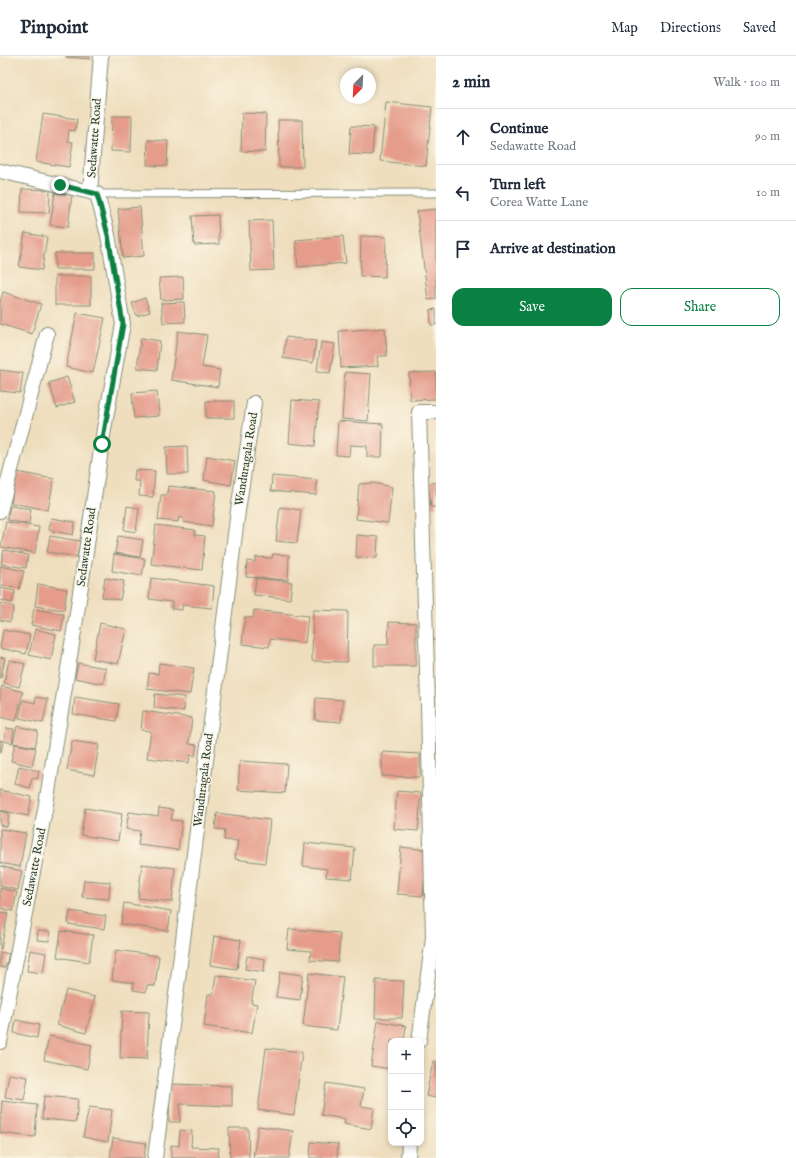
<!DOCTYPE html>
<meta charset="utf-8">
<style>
:root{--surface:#fff;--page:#f6f6f7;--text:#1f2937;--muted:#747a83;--line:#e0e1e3;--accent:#0b8043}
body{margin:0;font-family:"IM FELL English",serif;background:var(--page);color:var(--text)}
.controls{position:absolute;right:12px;bottom:12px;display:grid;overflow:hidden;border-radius:8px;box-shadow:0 2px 6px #0003}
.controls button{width:36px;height:36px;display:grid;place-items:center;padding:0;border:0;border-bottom:1px solid var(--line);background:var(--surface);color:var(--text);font:20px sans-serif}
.compass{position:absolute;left:340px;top:12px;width:36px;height:36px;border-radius:50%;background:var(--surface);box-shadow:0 2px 6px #0003;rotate:204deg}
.stop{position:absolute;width:12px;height:12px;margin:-9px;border:3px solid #0b8043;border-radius:50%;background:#fff}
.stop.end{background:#0b8043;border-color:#fff;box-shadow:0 1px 4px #0008}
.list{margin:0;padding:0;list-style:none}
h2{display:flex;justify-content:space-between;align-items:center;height:52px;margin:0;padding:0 16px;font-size:17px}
h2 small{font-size:13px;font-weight:400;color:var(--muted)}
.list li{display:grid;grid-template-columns:26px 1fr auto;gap:12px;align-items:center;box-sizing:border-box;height:56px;padding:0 16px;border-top:1px solid var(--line)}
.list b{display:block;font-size:15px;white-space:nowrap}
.list p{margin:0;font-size:13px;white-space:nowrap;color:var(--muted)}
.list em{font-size:13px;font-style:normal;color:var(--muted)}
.actions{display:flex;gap:8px;padding:12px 16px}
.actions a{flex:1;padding:9px 0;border:1px solid var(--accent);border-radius:12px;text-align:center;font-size:14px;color:var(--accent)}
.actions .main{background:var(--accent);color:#fff}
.icon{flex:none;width:22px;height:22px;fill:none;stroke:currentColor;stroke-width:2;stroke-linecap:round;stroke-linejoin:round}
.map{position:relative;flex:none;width:436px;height:1102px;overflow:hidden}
header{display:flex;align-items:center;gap:24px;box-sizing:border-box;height:56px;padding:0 20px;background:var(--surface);border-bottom:1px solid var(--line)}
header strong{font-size:19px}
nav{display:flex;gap:22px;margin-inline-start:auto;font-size:14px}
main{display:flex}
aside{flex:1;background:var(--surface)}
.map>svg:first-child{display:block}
.building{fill:#e59c8b}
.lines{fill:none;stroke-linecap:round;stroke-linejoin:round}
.lane-casing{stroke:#868e78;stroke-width:9}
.street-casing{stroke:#868e78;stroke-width:16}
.lane{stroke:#fff;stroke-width:7}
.street{stroke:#fff;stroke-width:14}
.route{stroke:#0b8043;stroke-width:5}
.labels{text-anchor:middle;stroke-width:3;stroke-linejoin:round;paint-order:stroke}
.street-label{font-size:12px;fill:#1f3d34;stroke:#fcf5e5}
</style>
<header>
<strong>Pinpoint</strong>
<nav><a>Map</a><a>Directions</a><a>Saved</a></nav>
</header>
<main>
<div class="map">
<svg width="436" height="1102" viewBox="0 0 436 1102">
<rect width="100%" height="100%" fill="#fcf5e5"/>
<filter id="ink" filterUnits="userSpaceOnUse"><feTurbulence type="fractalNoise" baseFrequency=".025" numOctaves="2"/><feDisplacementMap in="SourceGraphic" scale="8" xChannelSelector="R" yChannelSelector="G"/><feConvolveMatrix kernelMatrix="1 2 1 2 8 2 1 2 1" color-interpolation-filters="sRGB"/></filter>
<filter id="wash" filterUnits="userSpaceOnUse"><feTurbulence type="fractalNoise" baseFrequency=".012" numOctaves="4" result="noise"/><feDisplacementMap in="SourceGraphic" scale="16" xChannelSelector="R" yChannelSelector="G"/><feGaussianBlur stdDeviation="0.9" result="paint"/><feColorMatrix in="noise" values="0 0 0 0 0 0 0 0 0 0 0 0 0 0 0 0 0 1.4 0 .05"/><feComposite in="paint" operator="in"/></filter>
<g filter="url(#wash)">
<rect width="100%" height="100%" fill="#eedebd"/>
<g id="blocks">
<path class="building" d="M66 0H90V3L66 1Z
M386 46 432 51 426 110 380 105Z
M242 57 266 58 265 96 241 95Z
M43 58 77 63 75 75 69 74 68 85 73 86 69 111 36 106Z
M112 60H132L131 96 111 95Z
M278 64H302L303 111H279Z
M351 70 374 71 372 99 349 98Z
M148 84 168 85 167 110 147 109Z
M22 133 50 134 49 157 21 156Z
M55 137 72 139 68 171 50 169Z
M140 151 144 200 123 202 118 153Z
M436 153V243L428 244 417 155Z
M218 159 219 188 194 189 192 160Z
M272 164 274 214 251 215 249 165Z
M25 177 47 181 42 214 19 211Z
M343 180 346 207 298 211 296 184Z
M361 180 386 181 385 221 360 220Z
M55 197H95V213H55Z
M55 220H91V249H55Z
M183 221 184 243 161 244 159 222Z
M3 236 41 248 32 278 0 268V246Z
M145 242 150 256 137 260 132 247Z
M184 246 185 266 163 267 161 247Z
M436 253V269H431L430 254Z
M77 257 105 262 93 317 66 311Z
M385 272 387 300H377L378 310 341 312 339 275Z
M178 275 207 279 202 311 220 314 218 331 171 324Z
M286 281 316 285 313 307 283 302Z
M141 282 160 285 157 314 137 312Z
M321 286 335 288 330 317 317 315Z
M0 314 23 317 20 337 0 335Z
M345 316 371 318 368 365 342 363Z
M436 316V343L410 344 409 317Z
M67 321 75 346 57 352 49 327Z
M157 335 159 360 134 362 132 337Z
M292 344 319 346 315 390 289 387Z
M206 345H234V362H206Z
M338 365 383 368 382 401H367V390L350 389 349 400 336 399Z
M187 390 188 418H167L166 391Z
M207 400 235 405 231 429 204 424Z
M135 414 155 415 153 441 139 440 140 425H134Z
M16 416 54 423 48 454 11 447Z
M272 420 317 424 316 439 271 435Z
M436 426V451H431L428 428Z
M373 427 392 431 388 467 356 463 359 428Z
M168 430 216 435 212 470 183 466V462L179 461 178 466 158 464 161 439H167Z
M10 450 31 453 29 468 7 464Z
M127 450 139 452 136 476 124 474Z
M280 451 301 454 297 487 276 485Z
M51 462 75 466 73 479 49 474Z
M6 466 39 471 35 497 1 491Z
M156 469 195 474V479L205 480 202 514 151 508Z
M357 479 378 481 377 502 356 501Z
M50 480 80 485 77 501 47 496Z
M118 480 143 484 140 501 115 497Z
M4 494 28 499 26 512 1 508Z
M114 498 145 503 142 520 112 515Z
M273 498 289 499 288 524 246 521 247 505 255 506 256 501 272 502Z
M0 510 24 515 19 533 0 529Z
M105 522 124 525 120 544 102 541Z
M151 522 214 530 212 552 182 549V554L172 553V546L149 543Z
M256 522 292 526 290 543 254 539Z
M38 528 67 533 64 554 35 550Z
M0 532 15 535 12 547 0 544Z
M0 547 14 551 10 566 0 564Z
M34 553 64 558 61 575 31 569Z
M254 554 308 560 305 587 270 583 269 591 242 588 245 561 253 562Z
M313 554 348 555 347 606 312 605Z
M389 566 416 567V610H374V589H388Z
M100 567 126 573 118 608 93 603Z
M35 573 56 578 51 604 29 599Z
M3 574 30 579 26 598 0 592Z
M0 601 5 602 1 622H0Z
M9 604 25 608 19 631 4 627Z
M78 607 106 612 103 628 75 622Z
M159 607 194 612 190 638 147 633 149 617 158 618Z
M2 630 23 636 16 665 0 661V638Z
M155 638 185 641 184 655 154 652Z
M36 641 48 643 43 667 19 662 23 644 35 647Z
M75 641 119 648 116 665 73 658Z
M316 642 343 644 341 666 315 664Z
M143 655 192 662 189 688 197 689 195 700 190 699 189 707 147 702 151 675 141 674Z
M17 670 38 675 35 691 13 687Z
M6 672 14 673 12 687 4 685Z
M0 684 3 685 1 697H0Z
M72 685 99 689 94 719 67 714Z
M15 688 36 692 32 710 11 705Z
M382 696 420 698V721L382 720Z
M240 705 287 708 285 737 238 734Z
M19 710 39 715 37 723 32 722 30 732 15 728Z
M0 734 32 741 28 760 0 754Z
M397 735 421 737 418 775 394 773Z
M85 752 122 758 118 785 81 779Z
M159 752 173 754 171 764 182 765 178 794 138 789 140 775 126 773 129 756 158 760Z
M0 755 9 757 7 771 0 769Z
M217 757 270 764 265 807 235 803 238 785 224 784 225 774 215 773Z
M0 773 26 777 20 811 0 807Z
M305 787 355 792 352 823 326 821 327 813 303 810Z
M401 791 427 794 423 840 397 838Z
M142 808 175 812 172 846 138 842Z
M0 810 22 815 18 834 0 830Z
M84 824 110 826 109 843 82 841Z
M0 832 17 836 13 855 0 852Z
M124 847 171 855 168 875 121 868Z
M70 855 106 860 104 873 68 868Z
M0 856 8 857 1 893H0Z
M289 873 340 877 338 906 310 904 311 895 287 893Z
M38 875 50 876 49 885 37 884Z
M61 875 93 879 89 906 57 901Z
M214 880 241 884 237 913 210 909Z
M30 894 46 897 43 917 27 915Z
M116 894 159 900 155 930 147 929 146 936 133 934 134 927 112 924Z
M0 896 9 898 5 912 0 911Z
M247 900 265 903 264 916 245 913Z
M280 916 303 919 300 944 276 941Z
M309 917 343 921 337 974 303 970Z
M216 919 255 925 251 947 257 948 252 977 204 970 208 938H213Z
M376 924 404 925 402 962H375Z
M66 934 95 941 86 977 57 969Z
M122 955 149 956 147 1003 120 1002Z
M16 964 39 969 37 982 14 977Z
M378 965 406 970 404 985H391V1013L371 1010Z
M49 980 92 989 87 1013 44 1004Z
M266 992 302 996 294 1059 258 1054Z
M433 1005H436V1042L426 1040Z
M9 1018 28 1021 24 1044 5 1041Z
M326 1027 364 1033 361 1050 374 1052 371 1073 344 1068 345 1063 321 1059Z
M170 1028 232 1030V1050L180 1048V1066H169Z
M44 1040 78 1043 76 1066 42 1063Z
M2 1045 37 1049 35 1081 0 1077Z
M89 1051 112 1054 108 1086 83 1081Z
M258 1070 293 1075 289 1102H253Z
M229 1072H248L249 1102H230Z
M180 1074 192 1075 191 1091 219 1092 218 1102H171V1089L179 1090Z
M113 1082 146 1087 144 1102H110Z
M311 1086 338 1088 337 1102H310Z"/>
</g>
</g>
<g filter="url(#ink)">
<use href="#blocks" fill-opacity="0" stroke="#868e78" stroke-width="1"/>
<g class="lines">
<defs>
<path id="lane" d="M97 138 436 137"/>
<path id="street" d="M0 115 90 136
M0 455 47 278
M419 985 433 882 428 647 419 356H436
M0 986 45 754 77 557 104 373 123 268 108 179 97 138 90 136 101 0
M155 1102 238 455 254 347
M408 1102 409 1087"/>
</defs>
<use href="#lane" class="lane-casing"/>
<use href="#street" class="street-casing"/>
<use href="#lane" class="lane"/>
<use href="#street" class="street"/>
</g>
</g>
<g class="lines" filter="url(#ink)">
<path class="route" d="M60 129 97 138 108 179 123 268 102 388"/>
</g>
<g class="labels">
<g class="street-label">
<text transform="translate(94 82) rotate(-86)" y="4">Sedawatte Road</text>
<text transform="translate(246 403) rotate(-81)" y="4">Wanduragala Road</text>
<text transform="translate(86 491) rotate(-82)" y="4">Sedawatte Road</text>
<text transform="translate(203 724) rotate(-83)" y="4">Wanduragala Road</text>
<text transform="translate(34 811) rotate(-79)" y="4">Sedawatte Road</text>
</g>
</g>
</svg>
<div class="controls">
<button>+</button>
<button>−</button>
<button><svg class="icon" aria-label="locate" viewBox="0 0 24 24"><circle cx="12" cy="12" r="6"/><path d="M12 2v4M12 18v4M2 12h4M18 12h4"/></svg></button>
</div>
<svg class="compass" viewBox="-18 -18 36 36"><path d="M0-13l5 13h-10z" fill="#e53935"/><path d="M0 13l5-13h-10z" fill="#747a83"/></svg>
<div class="stop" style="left:102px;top:388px"></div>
<div class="stop end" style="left:60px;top:129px"></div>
</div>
<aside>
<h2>2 min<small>Walk · 100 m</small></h2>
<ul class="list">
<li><svg class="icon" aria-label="ahead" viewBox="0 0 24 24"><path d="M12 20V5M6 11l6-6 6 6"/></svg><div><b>Continue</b><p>Sedawatte Road</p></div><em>90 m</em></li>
<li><svg class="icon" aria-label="left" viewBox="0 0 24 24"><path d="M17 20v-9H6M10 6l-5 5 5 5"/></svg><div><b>Turn left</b><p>Corea Watte Lane</p></div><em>10 m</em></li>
<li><svg class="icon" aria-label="arrive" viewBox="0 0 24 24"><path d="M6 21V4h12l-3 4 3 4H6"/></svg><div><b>Arrive at destination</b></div></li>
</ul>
<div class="actions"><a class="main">Save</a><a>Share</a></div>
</aside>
</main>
